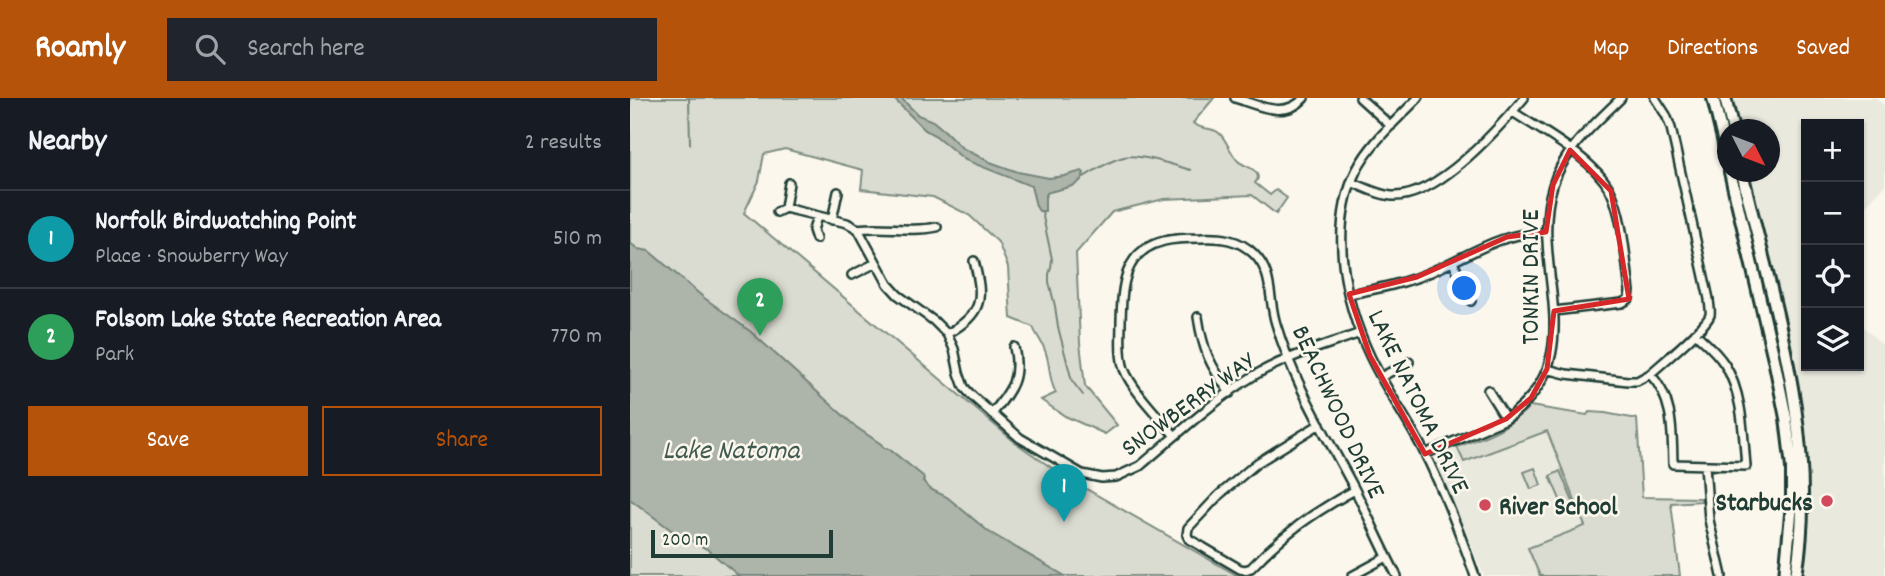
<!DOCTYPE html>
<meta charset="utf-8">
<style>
:root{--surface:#171b24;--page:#20242c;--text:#f1f3f6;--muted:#9ea1a6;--line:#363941;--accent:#b45309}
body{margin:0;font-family:Dekko,sans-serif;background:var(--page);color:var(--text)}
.controls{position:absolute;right:21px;top:21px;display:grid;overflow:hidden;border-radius:0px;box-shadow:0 2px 5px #0004}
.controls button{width:63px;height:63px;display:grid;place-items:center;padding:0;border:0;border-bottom:2px solid var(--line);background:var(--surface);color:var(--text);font:35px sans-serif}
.compass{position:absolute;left:1087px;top:21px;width:63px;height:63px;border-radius:50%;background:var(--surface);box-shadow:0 2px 5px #0004;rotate:132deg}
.scale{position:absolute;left:21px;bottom:18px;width:182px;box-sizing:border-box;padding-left:7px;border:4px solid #1f3d34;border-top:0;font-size:19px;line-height:24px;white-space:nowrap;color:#1f3d34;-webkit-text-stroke:5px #fbf7ec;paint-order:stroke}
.you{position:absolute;left:835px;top:191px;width:24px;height:24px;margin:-18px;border:5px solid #fff;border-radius:50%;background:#1a73e8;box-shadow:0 0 0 10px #1a73e833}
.badge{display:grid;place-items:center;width:46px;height:46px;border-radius:50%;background:var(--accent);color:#fff;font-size:23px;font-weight:700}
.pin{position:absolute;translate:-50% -58px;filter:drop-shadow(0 2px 4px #0008)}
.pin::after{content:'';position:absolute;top:37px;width:24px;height:21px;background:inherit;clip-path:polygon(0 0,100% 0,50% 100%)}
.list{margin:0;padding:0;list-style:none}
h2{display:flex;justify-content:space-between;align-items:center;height:91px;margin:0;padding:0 28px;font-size:30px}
h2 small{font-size:23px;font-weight:400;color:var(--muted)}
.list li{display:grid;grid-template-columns:46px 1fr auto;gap:21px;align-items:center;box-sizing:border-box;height:98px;padding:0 28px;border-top:2px solid var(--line)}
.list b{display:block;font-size:26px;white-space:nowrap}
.list p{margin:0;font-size:23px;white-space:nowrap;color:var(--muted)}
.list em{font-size:23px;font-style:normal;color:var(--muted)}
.actions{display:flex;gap:14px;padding:21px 28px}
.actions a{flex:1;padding:16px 0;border:2px solid var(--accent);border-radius:0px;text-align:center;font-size:24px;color:var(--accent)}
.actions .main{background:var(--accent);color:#fff}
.icon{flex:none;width:38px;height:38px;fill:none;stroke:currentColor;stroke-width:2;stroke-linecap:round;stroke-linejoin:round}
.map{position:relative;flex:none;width:1255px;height:478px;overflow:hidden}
header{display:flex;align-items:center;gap:42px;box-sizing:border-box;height:98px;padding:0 35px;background:var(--accent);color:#fff}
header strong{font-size:33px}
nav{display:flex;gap:38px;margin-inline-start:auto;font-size:24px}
.search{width:490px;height:63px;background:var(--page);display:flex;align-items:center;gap:18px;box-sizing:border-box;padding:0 24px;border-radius:0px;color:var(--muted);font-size:26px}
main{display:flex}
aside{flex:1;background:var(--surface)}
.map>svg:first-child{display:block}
.built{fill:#eae9de}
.green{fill:#dbdcd1;stroke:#7d8c82;stroke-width:2}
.water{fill:#adb4aa;stroke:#74847b;stroke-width:2}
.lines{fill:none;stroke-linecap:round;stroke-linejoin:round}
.stream{stroke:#74847b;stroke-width:2}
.minor-casing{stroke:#1f3d34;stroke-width:12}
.primary-casing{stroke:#1f3d34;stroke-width:16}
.minor{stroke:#fbf7ec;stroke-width:7}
.primary{stroke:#fbf7ec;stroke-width:10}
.marked{fill:none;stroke:#d62828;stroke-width:5;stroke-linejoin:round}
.poi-dot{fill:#d1495b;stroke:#fbf7ec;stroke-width:2.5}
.labels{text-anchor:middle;stroke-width:5;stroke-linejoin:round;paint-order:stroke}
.street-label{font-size:26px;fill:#1f3d34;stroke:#fbf7ec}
.poi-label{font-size:26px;font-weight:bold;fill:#1f3d34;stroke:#fbf7ec;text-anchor:end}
.water-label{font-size:28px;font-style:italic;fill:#425b52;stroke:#fbf7ec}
</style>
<header>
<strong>Roamly</strong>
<div class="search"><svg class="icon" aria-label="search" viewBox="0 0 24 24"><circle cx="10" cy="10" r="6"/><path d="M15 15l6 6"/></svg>Search here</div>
<nav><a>Map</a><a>Directions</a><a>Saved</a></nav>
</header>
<main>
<aside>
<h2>Nearby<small>2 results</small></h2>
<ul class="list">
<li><span class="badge" style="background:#0f9aa8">1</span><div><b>Norfolk Birdwatching Point</b><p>Place · Snowberry Way</p></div><em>510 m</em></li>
<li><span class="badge" style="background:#2e9e5b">2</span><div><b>Folsom Lake State Recreation Area</b><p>Park</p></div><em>770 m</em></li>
</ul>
<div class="actions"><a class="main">Save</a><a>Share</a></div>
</aside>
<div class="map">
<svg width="1255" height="478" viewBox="0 0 1255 478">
<rect width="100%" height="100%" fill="#fbf7ec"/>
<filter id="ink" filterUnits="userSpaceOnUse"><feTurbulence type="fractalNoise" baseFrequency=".0143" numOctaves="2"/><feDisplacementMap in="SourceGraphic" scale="14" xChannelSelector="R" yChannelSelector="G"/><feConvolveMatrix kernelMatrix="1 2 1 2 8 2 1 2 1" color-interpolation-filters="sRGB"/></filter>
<g filter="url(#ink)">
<path class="built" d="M1102 0H1246L1255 8V87L1229 115V26H1176V268H1229V225L1255 249V478H1171L1177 436 1180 374 1177 338 1153 211 1120 74H1140V32L1110 31Z
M917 332 955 428 898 450 910 478H854L807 365V359L809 356 827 349 834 364Z"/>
<path class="green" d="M0 0H584L563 25C572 33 581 28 589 35 597 42 600 55 608 63 613 68 624 69 627 76 629 81 627 82 625 85L640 97 646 92 657 100 646 116 622 97 534 101 482 114 446 155 450 245 455 288 487 327 475 336 435 318 411 302 426 295C418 282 421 264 414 250 411 242 406 237 403 229L381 220 378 169 368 144 339 117 303 99 231 91 233 72 155 51 134 56 129 83 114 115 386 345 432 377 608 478H0Z
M900 308 957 317 959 314 975 315 1007 321 1012 399 1071 400V403L1041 405 1050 478H910L898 450 955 428 917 333 834 364 827 349C858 337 876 332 900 308Z
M905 370 911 387 901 391 894 374Z
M930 373 944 406 934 411 920 378Z"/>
<path class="water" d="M263 0H271L288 17 303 23 316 34 332 50 360 64 388 74 419 80 434 78 452 73 454 75C450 92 431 89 417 95L415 99V113H409L406 108 401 88 335 62 306 38 295 32Z
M0 145 8 151 19 153 73 199 120 233 226 329 251 346 254 350 259 351 293 378 294 381 293 383 300 391 317 399 359 434 435 478H109L77 451 41 432 0 401Z"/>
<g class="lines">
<path class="stream" d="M59 0 60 46
M454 79C466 72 480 62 494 59 509 55 546 68 561 72
M412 114 422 161 421 170 419 176V184L425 208 428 229 442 283 453 297"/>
<defs>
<path id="minor" d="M605 0C628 7 655 22 674 0
M730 0 761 28
M788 0C767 22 740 45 726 73 699 130 714 203 740 258 755 290 776 319 792 350 813 391 830 435 845 478
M883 14C913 34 963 60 980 92 993 117 996 164 1000 193L999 201 992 205 924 213
M721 84C734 89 748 97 762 98 806 101 868 31 894 0
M155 110 159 85
M147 114 155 110 217 125 228 131
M202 122 208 94
M228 131 258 186 268 197 304 223 317 236 324 251 329 275 334 289 342 298 390 340 452 376 472 380 486 379 510 368C547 337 584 302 625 277 657 258 695 248 730 235
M228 131C255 127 280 135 307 129
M186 141 183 132 187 119
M823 164 841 203
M222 177 246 165
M719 196C747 191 777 185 803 173 840 157 875 132 916 135
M568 219C573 253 580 267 600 295
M317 236C353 215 354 202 344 163
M917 271 936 276 998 283H1007L1020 276C1031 266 1076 229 1080 217 1081 212 1079 206 1079 201L1041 30 1036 17 1025 0
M1020 276C1044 301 1042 334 1043 366L1116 368C1113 335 1113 296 1095 267 1087 254 1076 245 1065 235
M751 279 779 264
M858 292 876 321
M362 316C381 292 391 281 384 249
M690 326 627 365 589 397 558 430 557 437 559 441 610 471 615 472 621 470C653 436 684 414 725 392
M545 338C530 320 502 292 494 271 489 256 491 239 491 223 492 189 493 153 534 143 546 140 559 140 571 140 591 139 609 141 624 156 644 176 638 201 646 226 663 283 695 335 723 388 738 417 751 448 767 478
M795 356 876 321C966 258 897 169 923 87 934 51 965 26 991 0
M1075 367 1079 422 1092 478
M722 478 757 459"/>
<path id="primary" d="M1083 0 1098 62
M1095 0 1103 32
M1100 74 1144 261 1156 320 1162 370V406L1155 478
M1112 74C1143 206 1189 341 1166 478"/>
</defs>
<use href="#minor" class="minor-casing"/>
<use href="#primary" class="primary-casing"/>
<use href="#minor" class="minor"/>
<use href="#primary" class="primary"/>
</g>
</g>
<path class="marked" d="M940 52 981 93 999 201 924 213 917 271 901 300 876 321 795 356 740 258 719 196 787 179 877 139 916 134 923 87Z"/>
<g class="poi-dot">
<circle cx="1197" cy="403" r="7"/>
<circle cx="855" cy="407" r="7"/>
</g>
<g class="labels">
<g class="street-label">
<text transform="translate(899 179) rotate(-90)" y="9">TONKIN DRIVE</text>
<text transform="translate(790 303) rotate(64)" y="9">LAKE NATOMA DRIVE</text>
<text transform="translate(557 305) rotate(-36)" y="9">SNOWBERRY WAY</text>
<text transform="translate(710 313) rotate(65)" y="9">BEACHWOOD DRIVE</text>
</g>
<g class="poi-label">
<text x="1183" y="412">Starbucks</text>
<text x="869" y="416" text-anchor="start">River School</text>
</g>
<g class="water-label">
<text x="101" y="360">Lake Natoma</text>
</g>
</g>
</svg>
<div class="controls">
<button>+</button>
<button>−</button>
<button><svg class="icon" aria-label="locate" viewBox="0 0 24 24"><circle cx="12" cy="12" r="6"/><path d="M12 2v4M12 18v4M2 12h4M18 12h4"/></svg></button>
<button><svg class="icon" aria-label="layers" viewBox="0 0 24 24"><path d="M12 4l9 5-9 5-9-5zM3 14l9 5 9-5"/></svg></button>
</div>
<svg class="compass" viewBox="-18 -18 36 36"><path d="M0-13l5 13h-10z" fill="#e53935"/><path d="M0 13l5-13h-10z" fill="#9ea1a6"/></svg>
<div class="scale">200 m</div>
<div class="you"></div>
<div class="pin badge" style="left:434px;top:424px;background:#0f9aa8">1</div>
<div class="pin badge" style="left:130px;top:238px;background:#2e9e5b">2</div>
</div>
</main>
